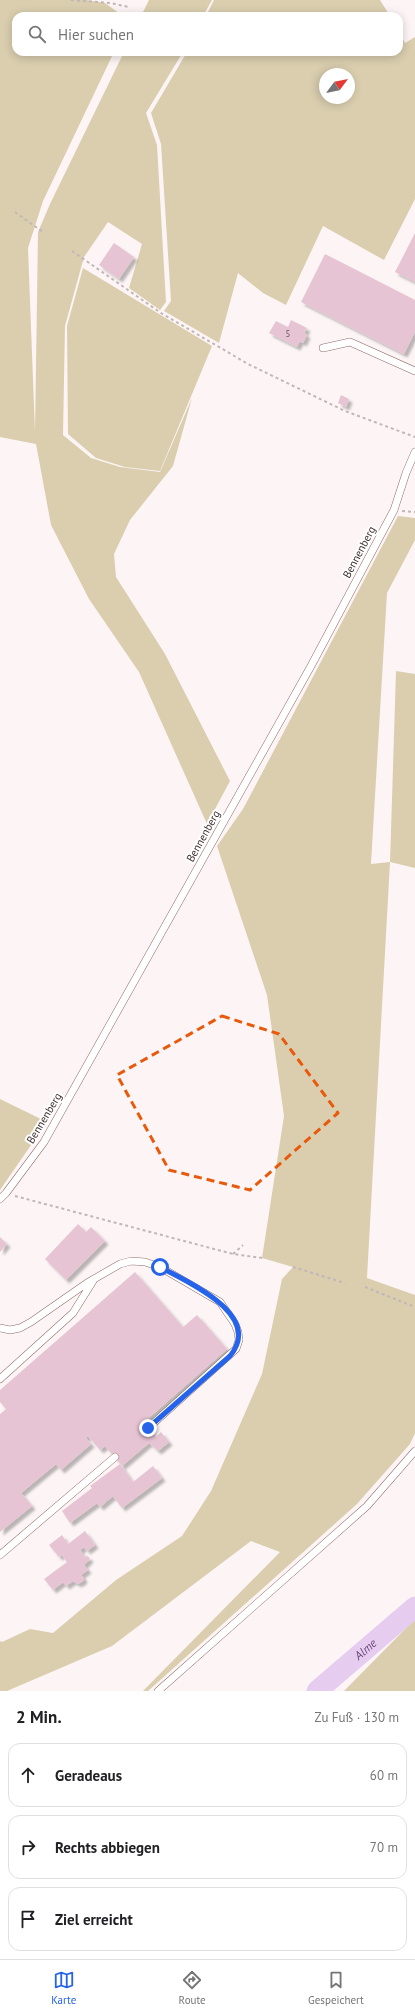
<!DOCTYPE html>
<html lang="de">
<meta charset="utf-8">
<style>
:root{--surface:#fff;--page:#f6f6f6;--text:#202124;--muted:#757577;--line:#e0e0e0;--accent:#2563eb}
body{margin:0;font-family:"PT Sans",sans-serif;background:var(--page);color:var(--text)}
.compass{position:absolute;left:319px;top:68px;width:36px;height:36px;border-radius:50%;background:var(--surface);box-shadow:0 2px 10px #0003;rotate:58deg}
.stop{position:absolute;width:12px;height:12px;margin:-9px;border:3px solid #2563eb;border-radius:50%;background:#fff}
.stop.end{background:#2563eb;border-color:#fff;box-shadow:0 1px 4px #0008}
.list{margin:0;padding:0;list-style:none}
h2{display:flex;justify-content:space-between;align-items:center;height:52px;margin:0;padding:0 16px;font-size:17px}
h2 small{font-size:13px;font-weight:400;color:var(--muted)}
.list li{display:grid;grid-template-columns:26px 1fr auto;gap:12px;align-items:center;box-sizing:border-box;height:64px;margin:0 8px 8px;padding:0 8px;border:1px solid var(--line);border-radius:12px}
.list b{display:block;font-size:15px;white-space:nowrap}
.list em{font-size:13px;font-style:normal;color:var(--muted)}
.icon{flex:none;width:22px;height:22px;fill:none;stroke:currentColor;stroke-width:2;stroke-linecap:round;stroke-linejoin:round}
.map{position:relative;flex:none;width:415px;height:1691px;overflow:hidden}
.search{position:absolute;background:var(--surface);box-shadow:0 2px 10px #0003;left:12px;right:12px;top:12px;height:44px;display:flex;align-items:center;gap:10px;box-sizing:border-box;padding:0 14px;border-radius:12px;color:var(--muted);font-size:15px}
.sheet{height:268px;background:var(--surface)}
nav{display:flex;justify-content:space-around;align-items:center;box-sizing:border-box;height:56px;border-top:1px solid var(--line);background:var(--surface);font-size:11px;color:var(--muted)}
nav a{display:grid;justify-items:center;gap:2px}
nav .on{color:var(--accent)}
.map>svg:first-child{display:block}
.green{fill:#daceaf;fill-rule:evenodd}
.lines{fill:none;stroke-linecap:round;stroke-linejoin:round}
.river{stroke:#e6cdf0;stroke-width:21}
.building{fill:#e7c4d3;filter:url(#shadow)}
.lane-casing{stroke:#906d6b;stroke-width:8}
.path{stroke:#c1b7b6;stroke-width:2;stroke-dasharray:3 3;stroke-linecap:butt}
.lane{stroke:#fff;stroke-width:7}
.route{stroke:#2563eb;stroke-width:5}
.marked{fill:none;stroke:#e8590c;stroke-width:3;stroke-dasharray:8 5;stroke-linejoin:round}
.labels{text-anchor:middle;stroke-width:4;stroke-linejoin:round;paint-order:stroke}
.number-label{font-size:9px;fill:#6a565a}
.street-label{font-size:11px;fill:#413231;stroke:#fff}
.water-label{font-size:12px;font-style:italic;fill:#6a4876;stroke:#fff}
</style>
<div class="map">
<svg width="415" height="1691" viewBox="0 0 415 1691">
<defs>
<filter id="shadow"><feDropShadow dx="3.5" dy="3.5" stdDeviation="1" flood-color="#0004"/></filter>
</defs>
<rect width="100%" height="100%" fill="#fdf5f5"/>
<path class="green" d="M0 0H87L105 3 123 16H16V52H114L43 201 28 248 35 432 38 232 50 204 124 52H183L146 113 157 145 166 302 160 310 129 288 142 244 108 222 84 257 65 326 63 435 91 458 120 467 160 472 192 398 173 466 130 520 114 554 116 577 165 654 230 781 207 824 139 672 89 599 51 525 36 444 0 437Z
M149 0H212L203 16H141Z
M214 0H380L390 16H206Z
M399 32 405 43 415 37V199L384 260 323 226 286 305 263 293 238 273 219 343 164 311 171 301 161 144 151 113 187 52H399ZM325 74H349V98H325Z
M83 268 212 346 160 471 125 467 96 458 68 434 67 326Z
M398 516 415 518V540L387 593 371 864 390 862 396 671 415 674V868L390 862 367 1278 415 1295V1433L410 1444 357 1504 148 1691H143L280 1552 251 1541 112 1646 7 1691H0V1641L2 1642 30 1629 53 1633 116 1580 182 1536 211 1491 262 1374 282 1279 293 1267 262 1258 284 1116 267 995 217 846 243 809Z
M0 1099 47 1122 0 1190Z
M415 1619V1691H344Z"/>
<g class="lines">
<path class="river" id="s1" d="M317 1691 415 1607"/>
</g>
<path class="building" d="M415 233V282L395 272Z
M114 243 134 257 119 279 99 265Z
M325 254 415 300V332L404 354 301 302Z
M291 320 307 328 304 333 307 335 303 343 300 341 297 347 269 333 276 321 288 327Z
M341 395 349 399 346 407 338 403Z
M78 1224 86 1232 91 1227 105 1241 66 1280 45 1259Z
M0 1237 7 1244 0 1252Z
M135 1272 183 1327 197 1315 227 1349 144 1422 156 1437 161 1432 169 1442 158 1451 149 1443 122 1466 105 1446 100 1450 88 1436 86 1438 91 1444 61 1470 56 1464 21 1493 32 1506 0 1532V1414L6 1409 0 1402V1390Z
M120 1464 133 1482 153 1466 162 1478 122 1508 113 1496 100 1507 97 1503 70 1523 62 1511 92 1488 90 1486Z
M85 1531 95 1545 87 1551 84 1547 80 1550 85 1557 88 1556 90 1559 84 1565 88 1570 81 1575 84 1578 83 1581 78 1584 73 1581 66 1586 63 1582 53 1590 44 1579 67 1562 62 1555 59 1557 49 1545 62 1535 68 1544Z"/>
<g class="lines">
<defs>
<path id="lane" d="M323 348 350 342 415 371
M0 1199 6 1193 44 1142 311 666 394 510 406 473 415 452
M0 1328 10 1330 20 1328 31 1322 87 1283 120 1264 131 1261 145 1262 160 1267 220 1302 235 1324 238 1332 239 1340 236 1349 148 1428
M0 1379 73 1313 93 1281
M0 1555 115 1457
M158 1691 367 1506 415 1451"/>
</defs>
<use href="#lane" class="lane-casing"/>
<path class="path" d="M71 0 110 3 129 7
M15 212 43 232
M72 251 161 313 248 364 345 411 415 437
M402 511 415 512
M15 1196 233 1254 262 1258
M233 1254 243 1245
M293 1267 345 1283
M365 1287 415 1307"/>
<use href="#lane" class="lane"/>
</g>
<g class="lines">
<path class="route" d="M148 1428 230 1356C264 1315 188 1282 160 1267"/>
</g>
<path class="marked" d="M222 1016 279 1034 338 1113 250 1190 169 1170 117 1075Z"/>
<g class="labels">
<g class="number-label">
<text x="288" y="337">5</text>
</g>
<g class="street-label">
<text transform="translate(359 552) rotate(-62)" y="4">Bennenberg</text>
<text transform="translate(203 836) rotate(-61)" y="4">Bennenberg</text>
<text transform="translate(44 1118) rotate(-59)" y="4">Bennenberg</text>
</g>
<g class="water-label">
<text dy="4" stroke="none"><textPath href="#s1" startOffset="64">Alme</textPath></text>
</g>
</g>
</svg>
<svg class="compass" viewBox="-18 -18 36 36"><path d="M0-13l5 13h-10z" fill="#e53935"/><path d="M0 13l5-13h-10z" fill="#757577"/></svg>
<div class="stop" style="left:160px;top:1267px"></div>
<div class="stop end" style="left:148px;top:1428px"></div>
<div class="search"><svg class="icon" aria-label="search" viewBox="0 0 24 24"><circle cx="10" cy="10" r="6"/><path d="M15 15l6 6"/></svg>Hier suchen</div>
</div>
<section class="sheet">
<h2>2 Min.<small>Zu Fuß · 130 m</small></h2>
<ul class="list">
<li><svg class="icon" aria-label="ahead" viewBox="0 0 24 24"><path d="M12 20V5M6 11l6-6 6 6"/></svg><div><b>Geradeaus</b></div><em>60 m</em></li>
<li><svg class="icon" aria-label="right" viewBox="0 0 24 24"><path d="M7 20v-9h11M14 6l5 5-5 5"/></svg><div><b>Rechts abbiegen</b></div><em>70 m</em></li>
<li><svg class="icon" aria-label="arrive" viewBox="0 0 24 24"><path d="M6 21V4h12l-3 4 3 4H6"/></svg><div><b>Ziel erreicht</b></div></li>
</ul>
</section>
<nav>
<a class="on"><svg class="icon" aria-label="map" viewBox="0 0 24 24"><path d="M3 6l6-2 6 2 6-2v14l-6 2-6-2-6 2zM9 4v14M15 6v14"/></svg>Karte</a>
<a><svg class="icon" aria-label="directions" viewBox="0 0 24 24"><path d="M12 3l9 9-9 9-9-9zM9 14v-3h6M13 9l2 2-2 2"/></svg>Route</a>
<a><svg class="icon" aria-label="saved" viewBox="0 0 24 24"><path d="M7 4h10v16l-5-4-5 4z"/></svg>Gespeichert</a>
</nav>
